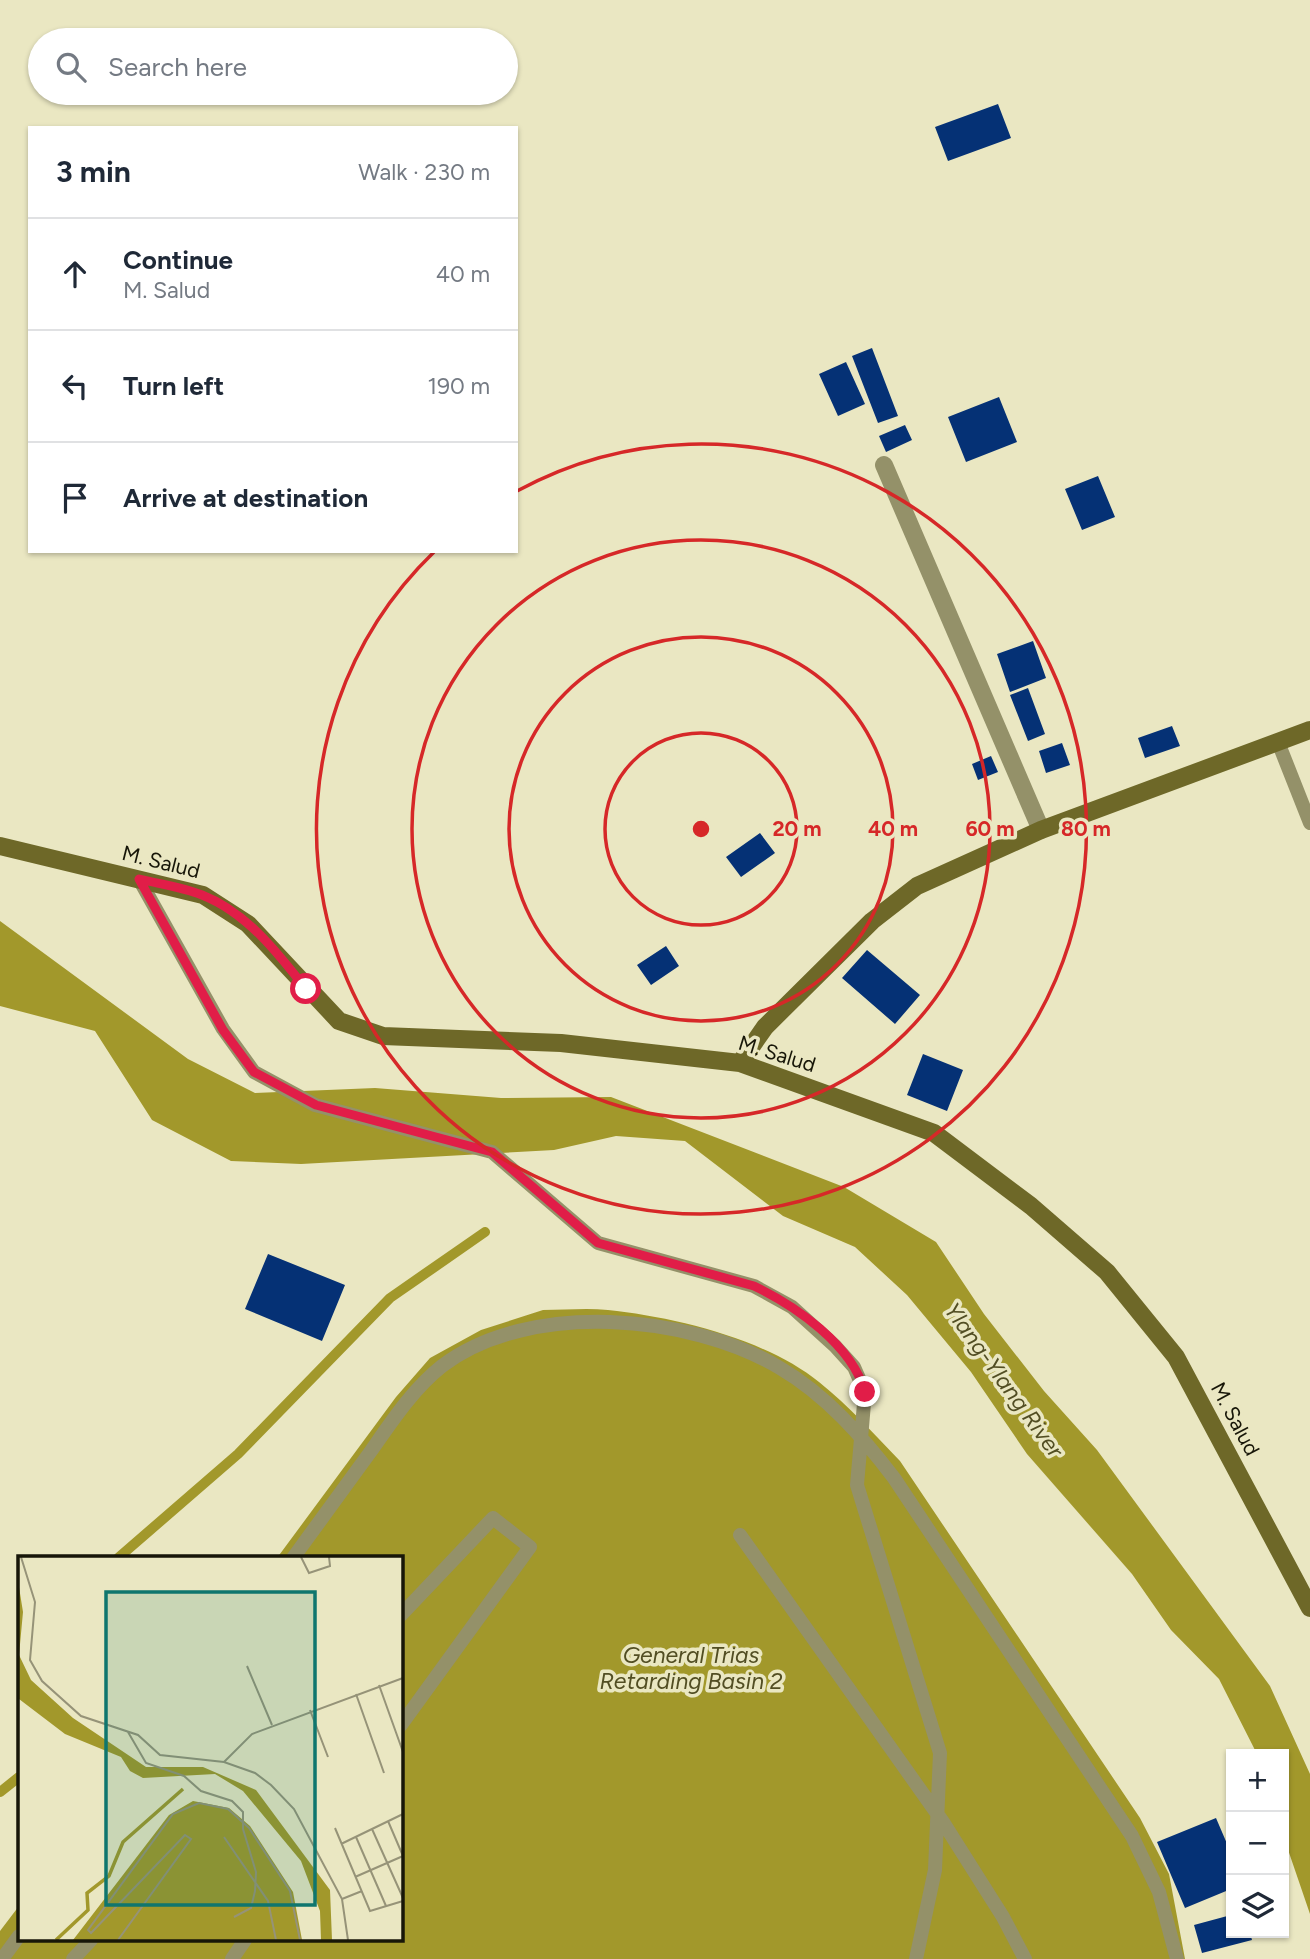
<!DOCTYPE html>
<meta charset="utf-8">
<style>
:root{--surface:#fff;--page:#f6f6f7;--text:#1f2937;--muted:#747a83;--line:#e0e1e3}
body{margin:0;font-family:Figtree,sans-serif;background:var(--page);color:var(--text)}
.controls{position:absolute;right:21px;bottom:21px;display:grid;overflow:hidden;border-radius:0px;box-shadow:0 2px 5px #0004}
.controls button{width:63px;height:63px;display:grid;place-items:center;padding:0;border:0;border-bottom:2px solid var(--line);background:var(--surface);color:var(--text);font:35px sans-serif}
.stop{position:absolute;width:21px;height:21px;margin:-16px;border:5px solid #e11d48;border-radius:50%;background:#fff}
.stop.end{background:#e11d48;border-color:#fff;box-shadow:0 2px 7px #0008}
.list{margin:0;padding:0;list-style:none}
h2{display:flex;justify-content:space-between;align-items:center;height:91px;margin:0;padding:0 28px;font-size:30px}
h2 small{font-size:23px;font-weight:400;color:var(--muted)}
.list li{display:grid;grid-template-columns:46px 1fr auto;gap:21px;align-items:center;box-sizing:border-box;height:112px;padding:0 28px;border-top:2px solid var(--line)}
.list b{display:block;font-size:26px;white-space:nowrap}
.list p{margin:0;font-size:23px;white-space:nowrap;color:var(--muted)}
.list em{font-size:23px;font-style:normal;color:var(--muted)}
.icon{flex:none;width:38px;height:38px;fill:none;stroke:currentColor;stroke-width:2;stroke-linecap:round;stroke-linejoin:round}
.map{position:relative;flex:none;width:1310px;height:1959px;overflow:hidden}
.search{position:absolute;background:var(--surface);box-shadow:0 2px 5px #0004;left:28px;top:28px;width:490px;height:77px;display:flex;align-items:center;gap:18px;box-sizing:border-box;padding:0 24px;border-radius:38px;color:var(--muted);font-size:26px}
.panel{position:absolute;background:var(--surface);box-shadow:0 2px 5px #0004;left:28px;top:126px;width:490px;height:427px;border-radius:0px}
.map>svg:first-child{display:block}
.water{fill:#a2982b}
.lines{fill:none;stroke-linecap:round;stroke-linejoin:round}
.stream{stroke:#a2982b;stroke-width:10}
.building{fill:#053175}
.lane{stroke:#949169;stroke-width:14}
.street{stroke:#949169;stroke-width:18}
.secondary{stroke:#6e6828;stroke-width:18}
.route{stroke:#e11d48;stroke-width:9}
.ring{fill:none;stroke:#d62828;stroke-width:3.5}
.labels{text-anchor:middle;stroke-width:7;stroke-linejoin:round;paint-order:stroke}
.street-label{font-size:21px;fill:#171608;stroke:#eae7c2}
.water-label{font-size:23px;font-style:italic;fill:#524e23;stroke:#eae7c2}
.inset-river{fill:none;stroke:#a2982b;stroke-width:3.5}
.inset-road{fill:none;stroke:#969378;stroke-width:2}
.view{fill:#0f766e;fill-opacity:0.15;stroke:#0f766e;stroke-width:3.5}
.inset-edge{fill:none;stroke:#171608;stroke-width:3.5}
.centre{fill:#d62828;stroke:#eae7c2;stroke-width:3.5}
.ring-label{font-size:21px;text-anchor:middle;font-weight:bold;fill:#d62828;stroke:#eae7c2;stroke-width:7;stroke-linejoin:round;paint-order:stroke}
</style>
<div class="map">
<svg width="1310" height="1959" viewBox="0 0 1310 1959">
<rect width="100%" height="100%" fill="#eae7c2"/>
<path class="water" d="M0 921 188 1059 255 1093 375 1088 501 1098 611 1097 844 1187 936 1242 984 1314 1044 1391 1097 1450 1270 1686 1310 1774V1914L1284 1838V1754H1257L1219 1679 1171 1630 1132 1574 1027 1454 971 1372 907 1295 855 1247 783 1216 685 1141 616 1136 554 1150 301 1164 231 1161 152 1120 95 1031 0 1006Z
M543 1310C564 1310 587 1308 608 1310 675 1317 766 1339 819 1382 848 1405 874 1434 900 1461L1140 1818 1169 1874 1185 1959H0V1931L19 1906V1940H401V1558H277L396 1397 430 1358 481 1330Z"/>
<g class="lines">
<path class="stream" d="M118 1558 238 1454 390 1298 485 1232
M0 1792 19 1777"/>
</g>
<path class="building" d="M998 104 1011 138 948 161 935 127Z
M872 348 898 416 878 423 852 356Z
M846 362 865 404 838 416 819 374Z
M999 397 1017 442 966 462 948 417Z
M905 425 912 440 886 452 879 436Z
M1098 476 1115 517 1082 530 1065 489Z
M1033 641 1046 678 1010 692 997 654Z
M1028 688 1045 734 1028 741 1010 695Z
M1172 726 1180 746 1145 758 1138 738Z
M1062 743 1070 765 1046 773 1039 751Z
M991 756 998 772 978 780 972 764Z
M760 833 775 853 741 877 726 857Z
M666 946 679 966 651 985 637 965Z
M867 950 920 995 895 1024 842 978Z
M923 1054 963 1070 947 1111 907 1095Z
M268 1254 345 1285 322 1341 245 1309Z
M1216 1818 1231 1853V1889L1185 1908 1157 1842Z
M1231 1915V1933H1250L1252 1940 1202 1953 1194 1925Z"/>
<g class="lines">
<path class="lane" d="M1278 742 1310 823
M139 879 223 1029 254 1072 315 1105 492 1152 598 1243 754 1286 792 1307 835 1346 854 1367 865 1392 857 1485 940 1753 935 1870 916 1959
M740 1535 943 1822 1003 1917 1025 1959
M293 1558C319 1522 345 1487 371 1451 392 1421 413 1389 442 1366 529 1300 690 1314 780 1368 826 1395 862 1436 894 1478L1132 1836 1159 1892 1177 1959
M401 1615 493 1518 530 1547 401 1725
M2 1959 19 1936
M73 1959 91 1940
M232 1959 245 1940"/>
<path class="street" d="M884 465 1041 830"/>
<path class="secondary" d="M0 846 203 895 248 924 339 1021 383 1036 561 1043 740 1063 934 1133 1031 1206 1107 1272 1176 1357 1310 1608
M740 1063 765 1027 872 921 917 886 1041 830 1310 730"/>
</g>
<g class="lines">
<path class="route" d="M306 989C278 953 246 912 202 895 182 887 159 884 139 879L223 1030 254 1072 316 1105 492 1152 598 1243 754 1286C796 1306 852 1345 865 1392"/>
</g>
<g class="ring">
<circle cx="701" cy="829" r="96"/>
<circle cx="701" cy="829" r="192"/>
<circle cx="701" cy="829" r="289"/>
<path d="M517 491A385 385 0 1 1 434 552"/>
</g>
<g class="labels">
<g class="street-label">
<text transform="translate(161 862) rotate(14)" y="7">M. Salud</text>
<text transform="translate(777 1054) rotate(17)" y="7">M. Salud</text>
<text transform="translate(1235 1419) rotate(62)" y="7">M. Salud</text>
</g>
<g class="water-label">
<text transform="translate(1004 1380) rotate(54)" y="8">Ylang-Ylang River</text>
<text x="691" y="1663">General Trias<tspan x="691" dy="26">Retarding Basin 2</tspan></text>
</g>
</g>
<g transform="translate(18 1556)">
<rect width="385" height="385" fill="#eae7c2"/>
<path d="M0 25 5 56 1 99 13 124 55 162 128 211H185L238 234 312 334 314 384H303L302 355 283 305 225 235 197 218 125 222 112 215 103 201 47 178 1 143ZM175 245 211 252 232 270 275 336 284 384H55L151 259Z" fill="#a2982b"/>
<path class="inset-river" d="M38 384 70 354 69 337 91 320 105 286 165 233"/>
<path class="inset-road" d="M3 1 17 46 12 104 24 125 63 160 120 179 142 199 206 206 237 217 253 229 276 253 324 343 330 384M283 1 291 17 312 10 311 1M229 110 254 169M361 129 385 196M338 138 366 217M292 154 310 201M110 176 128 207 166 220 183 235 214 245 225 256V273L238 316 237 335 233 352 216 361M206 206 234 178 385 122M370 265 385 300M317 272 352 355 385 345M354 273 385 342M206 281 250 345 258 384M338 281 368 350M323 288 385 258M337 321 385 300M324 343 344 335M100 384 173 283 167 279 73 377 70 374 155 258 181 247 210 253 231 272 272 335 282 384"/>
<path class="view" d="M88 36H297V349H88Z"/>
<rect width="385" height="385" class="inset-edge"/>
</g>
<circle cx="701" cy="829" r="10" class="centre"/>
<g class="ring-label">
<text x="797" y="836">20 m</text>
<text x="893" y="836">40 m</text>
<text x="990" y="836">60 m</text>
<text x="1086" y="836">80 m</text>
</g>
</svg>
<div class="controls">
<button>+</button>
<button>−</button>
<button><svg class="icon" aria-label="layers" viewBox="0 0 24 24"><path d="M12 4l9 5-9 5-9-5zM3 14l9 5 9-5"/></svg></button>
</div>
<div class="stop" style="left:306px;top:989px"></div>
<div class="stop end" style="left:865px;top:1392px"></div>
<div class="search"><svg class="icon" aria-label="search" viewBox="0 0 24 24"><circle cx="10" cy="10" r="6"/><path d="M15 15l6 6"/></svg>Search here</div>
<section class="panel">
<h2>3 min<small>Walk · 230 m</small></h2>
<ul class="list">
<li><svg class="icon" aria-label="ahead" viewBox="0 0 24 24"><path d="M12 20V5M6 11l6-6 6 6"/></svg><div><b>Continue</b><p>M. Salud</p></div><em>40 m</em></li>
<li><svg class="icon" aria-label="left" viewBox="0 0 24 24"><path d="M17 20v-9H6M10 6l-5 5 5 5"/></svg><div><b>Turn left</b></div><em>190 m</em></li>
<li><svg class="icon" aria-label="arrive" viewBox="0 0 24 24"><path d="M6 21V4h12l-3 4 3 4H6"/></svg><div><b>Arrive at destination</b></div></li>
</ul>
</section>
</div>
